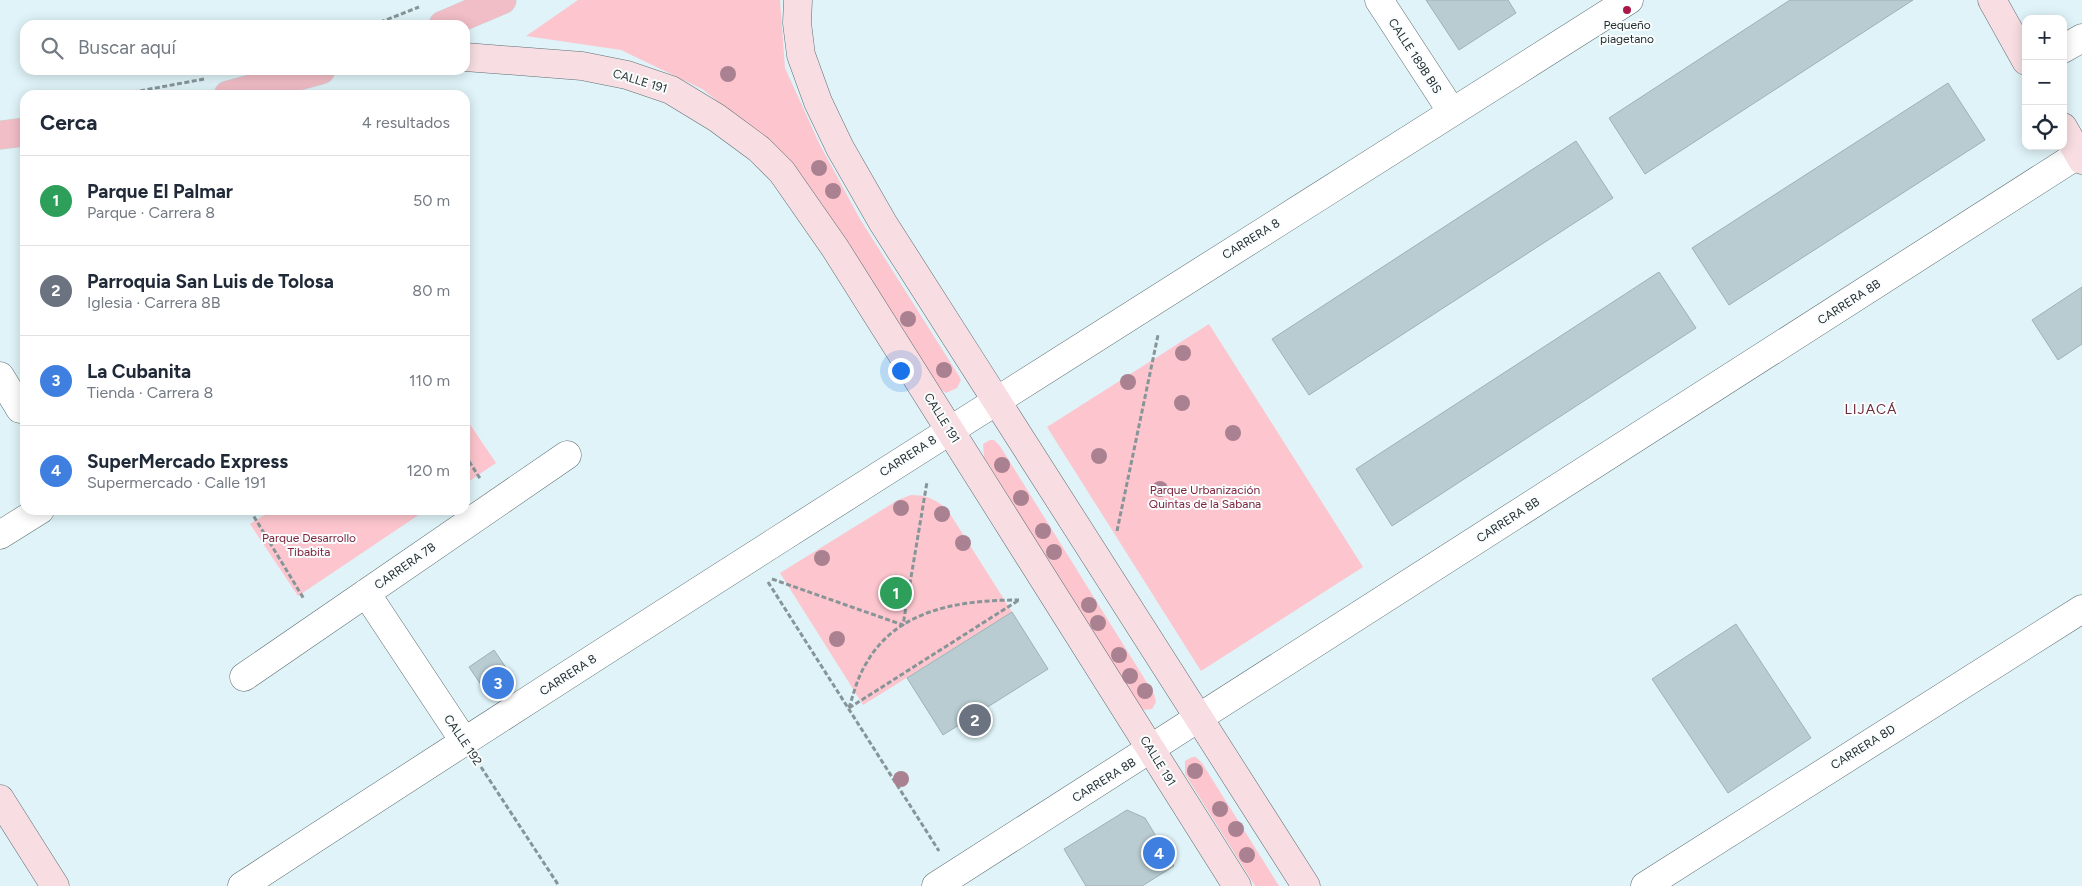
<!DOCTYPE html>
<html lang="es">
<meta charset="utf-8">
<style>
:root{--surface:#fff;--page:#f2f2f3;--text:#1f2937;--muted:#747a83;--line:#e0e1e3;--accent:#aa1749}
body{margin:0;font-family:Figtree,sans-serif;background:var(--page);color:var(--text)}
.controls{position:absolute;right:15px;top:15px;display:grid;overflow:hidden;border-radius:10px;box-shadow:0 2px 12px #0003}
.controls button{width:45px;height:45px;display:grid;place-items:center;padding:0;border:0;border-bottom:1px solid var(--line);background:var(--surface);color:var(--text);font:25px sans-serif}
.you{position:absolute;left:900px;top:370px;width:18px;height:18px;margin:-12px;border:4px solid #fff;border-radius:50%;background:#1a73e8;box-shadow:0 0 0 8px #1a73e833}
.badge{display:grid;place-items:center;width:32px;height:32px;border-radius:50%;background:var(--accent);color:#fff;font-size:16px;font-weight:700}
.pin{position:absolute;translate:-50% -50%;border:2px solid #fff;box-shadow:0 1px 5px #0006}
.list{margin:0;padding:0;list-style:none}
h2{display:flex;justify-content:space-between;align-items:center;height:65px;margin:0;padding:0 20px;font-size:21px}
h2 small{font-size:16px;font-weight:400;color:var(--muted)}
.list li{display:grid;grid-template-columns:32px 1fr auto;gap:15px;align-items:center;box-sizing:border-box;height:90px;padding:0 20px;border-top:1px solid var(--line)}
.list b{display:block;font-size:19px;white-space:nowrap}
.list p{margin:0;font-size:16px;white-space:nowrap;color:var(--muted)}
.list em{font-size:16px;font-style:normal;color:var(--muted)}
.icon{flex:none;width:28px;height:28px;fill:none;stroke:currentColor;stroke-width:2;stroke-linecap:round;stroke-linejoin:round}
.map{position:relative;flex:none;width:2082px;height:886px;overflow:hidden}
.search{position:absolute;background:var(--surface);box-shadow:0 2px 12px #0003;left:20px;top:20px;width:450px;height:55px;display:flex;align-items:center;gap:12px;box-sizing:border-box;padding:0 18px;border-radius:15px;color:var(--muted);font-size:19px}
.panel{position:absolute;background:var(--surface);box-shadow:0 2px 12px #0003;left:20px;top:90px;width:450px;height:425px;border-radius:15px}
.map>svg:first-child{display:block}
.green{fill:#fdc6ce}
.building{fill:#b9ccd1;stroke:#9eb1b6}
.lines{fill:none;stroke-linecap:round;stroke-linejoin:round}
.street-casing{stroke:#5d6e73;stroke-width:29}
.secondary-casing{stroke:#5d6e73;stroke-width:29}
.primary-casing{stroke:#cfd1d1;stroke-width:29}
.path{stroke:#879598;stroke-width:3;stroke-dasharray:5 2.5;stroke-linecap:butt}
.street{stroke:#fff;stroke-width:28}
.secondary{stroke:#f8dee2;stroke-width:28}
.primary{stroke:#f1bdc6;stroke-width:28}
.tree{fill:#aa8191}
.poi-dot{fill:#aa1749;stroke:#f9fdfe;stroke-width:2}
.labels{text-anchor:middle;stroke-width:4;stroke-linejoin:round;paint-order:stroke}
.poi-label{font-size:12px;fill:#262e30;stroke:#f9fdfe}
.street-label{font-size:12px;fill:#262e30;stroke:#f9fdfe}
.park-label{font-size:12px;fill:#7e243c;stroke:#f9fdfe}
.neighbourhood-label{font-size:14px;letter-spacing:1px;fill:#6f2939;stroke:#f9fdfe}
</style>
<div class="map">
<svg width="2082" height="886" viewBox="0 0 2082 886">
<rect width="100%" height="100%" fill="#dff3f8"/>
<path class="green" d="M578 0H780L785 68 820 145 860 219 959 376 961 380 957 388 946 393 939 388 774 146 702 89 621 50 526 36Z
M1209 324 1363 567 1201 671 1047 427Z
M465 417 496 463 465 484Z
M990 440H994L1000 446 1154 694 1156 702 1152 709 1144 710 1137 704 984 457 983 444Z
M911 495C926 495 935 499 947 509L1012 612 863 705 780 573 898 500Z
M272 510H426L298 596 250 524Z
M1192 757H1196L1202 763 1279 886H1255L1185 774V761Z"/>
<path class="building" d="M1426 0H1508L1516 13 1459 50Z
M1790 0H1913L1645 174 1609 118Z
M1948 83 1985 140 1729 305 1692 248Z
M1576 141 1613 198 1309 395 1272 339Z
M1659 272 1696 328 1392 526 1356 469Z
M2082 287V344L2058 360 2032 320Z
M1012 612 1048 669 943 735 907 678Z
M1736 624 1811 738 1728 793 1652 679Z
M494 650 513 678 488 695 469 667Z
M1127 810 1145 818 1174 866 1142 886H1086L1064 849Z"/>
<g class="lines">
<defs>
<path id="street" d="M1379 0 1452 112
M2063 49 2082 38
M0 376 20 409
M0 535 40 510
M366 593 464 741
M244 677 567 455
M242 886C701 586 1166 294 1629 0
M936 886 2079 154
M1645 886 2082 609"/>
<path id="secondary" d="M798 0 797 23 801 55 818 102 840 148 883 223 1306 886
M1992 0 2026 61
M465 57 582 66 627 75 671 90 717 118 759 149 782 172 835 248 1237 886
M2063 127 2082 160
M0 799 55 886"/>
<path id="primary" d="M443 25 502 0
M228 95 321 70
M0 135 25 132"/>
</defs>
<use href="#street" class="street-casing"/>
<use href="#secondary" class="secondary-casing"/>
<use href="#primary" class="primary-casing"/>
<path class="path" d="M373 25 419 7
M118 95 204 79
M465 455 481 480
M250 510 304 599
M1117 531 1158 335
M772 579 903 625 927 482
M768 582 939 851
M849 708C854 692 858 676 867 662 898 608 963 600 1019 600
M849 708 1019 600
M481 767 559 886"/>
<use href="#street" class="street"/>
<use href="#secondary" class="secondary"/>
<use href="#primary" class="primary"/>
</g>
<g class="tree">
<circle cx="728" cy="74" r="8"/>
<circle cx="819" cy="168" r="8"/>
<circle cx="833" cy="191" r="8"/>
<circle cx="908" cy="319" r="8"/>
<circle cx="1183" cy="353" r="8"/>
<circle cx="944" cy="370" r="8"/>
<circle cx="1128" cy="382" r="8"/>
<circle cx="1182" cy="403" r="8"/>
<circle cx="1233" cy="433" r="8"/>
<circle cx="1099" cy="456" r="8"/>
<circle cx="1002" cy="465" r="8"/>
<circle cx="1160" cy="489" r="8"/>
<circle cx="1021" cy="498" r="8"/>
<circle cx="901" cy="508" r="8"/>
<circle cx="942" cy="514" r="8"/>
<circle cx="1043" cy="531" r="8"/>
<circle cx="963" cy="543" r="8"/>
<circle cx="1054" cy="552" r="8"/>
<circle cx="822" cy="558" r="8"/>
<circle cx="1089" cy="605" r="8"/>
<circle cx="1098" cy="623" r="8"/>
<circle cx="837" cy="639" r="8"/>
<circle cx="1119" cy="655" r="8"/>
<circle cx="1130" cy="676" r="8"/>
<circle cx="1145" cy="691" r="8"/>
<circle cx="1195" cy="771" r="8"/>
<circle cx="901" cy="779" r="8"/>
<circle cx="1220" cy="809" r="8"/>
<circle cx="1236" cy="829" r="8"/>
<circle cx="1247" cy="855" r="8"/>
</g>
<circle class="poi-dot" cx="1627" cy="10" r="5"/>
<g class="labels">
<g class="poi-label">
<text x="1627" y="29">Pequeño<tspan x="1627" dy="14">piagetano</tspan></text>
</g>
<g class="street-label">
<text transform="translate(1415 56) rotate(57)" y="4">CALLE 189B BIS</text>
<text transform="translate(640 81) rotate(17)" y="4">CALLE 191</text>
<text transform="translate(1251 239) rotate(-32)" y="4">CARRERA 8</text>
<text transform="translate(1849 302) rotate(-33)" y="4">CARRERA 8B</text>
<text transform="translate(942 418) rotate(58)" y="4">CALLE 191</text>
<text transform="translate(908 456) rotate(-33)" y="4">CARRERA 8</text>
<text transform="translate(1508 520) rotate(-33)" y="4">CARRERA 8B</text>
<text transform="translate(405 566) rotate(-35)" y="4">CARRERA 7B</text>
<text transform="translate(568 675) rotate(-33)" y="4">CARRERA 8</text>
<text transform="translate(463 740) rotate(56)" y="4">CALLE 192</text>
<text transform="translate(1863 747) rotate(-32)" y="4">CARRERA 8D</text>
<text transform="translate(1158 761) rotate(58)" y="4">CALLE 191</text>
<text transform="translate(1104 780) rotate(-32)" y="4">CARRERA 8B</text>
</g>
<g class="park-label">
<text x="1205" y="494">Parque Urbanización<tspan x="1205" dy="14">Quintas de la Sabana</tspan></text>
<text x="309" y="542">Parque Desarrollo<tspan x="309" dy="14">Tibabita</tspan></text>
</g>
<g class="neighbourhood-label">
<text x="1871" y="414">LIJACÁ</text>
</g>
</g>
</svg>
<div class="controls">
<button>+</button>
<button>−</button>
<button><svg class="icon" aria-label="locate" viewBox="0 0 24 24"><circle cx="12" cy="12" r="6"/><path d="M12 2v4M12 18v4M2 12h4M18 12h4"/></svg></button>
</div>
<div class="you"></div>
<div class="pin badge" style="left:896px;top:593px;background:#2e9e5b">1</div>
<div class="pin badge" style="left:975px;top:720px;background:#6b7280">2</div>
<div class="pin badge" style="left:498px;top:683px;background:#3f7fe0">3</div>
<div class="pin badge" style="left:1159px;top:853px;background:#3f7fe0">4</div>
<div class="search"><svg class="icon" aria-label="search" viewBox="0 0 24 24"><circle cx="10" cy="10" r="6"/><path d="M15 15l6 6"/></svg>Buscar aquí</div>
<section class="panel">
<h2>Cerca<small>4 resultados</small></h2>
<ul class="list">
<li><span class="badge" style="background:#2e9e5b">1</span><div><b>Parque El Palmar</b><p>Parque · Carrera 8</p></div><em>50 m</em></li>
<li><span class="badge" style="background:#6b7280">2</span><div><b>Parroquia San Luis de Tolosa</b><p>Iglesia · Carrera 8B</p></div><em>80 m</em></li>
<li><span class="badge" style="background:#3f7fe0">3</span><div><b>La Cubanita</b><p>Tienda · Carrera 8</p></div><em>110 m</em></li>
<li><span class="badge" style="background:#3f7fe0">4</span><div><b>SuperMercado Express</b><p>Supermercado · Calle 191</p></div><em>120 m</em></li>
</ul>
</section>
</div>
